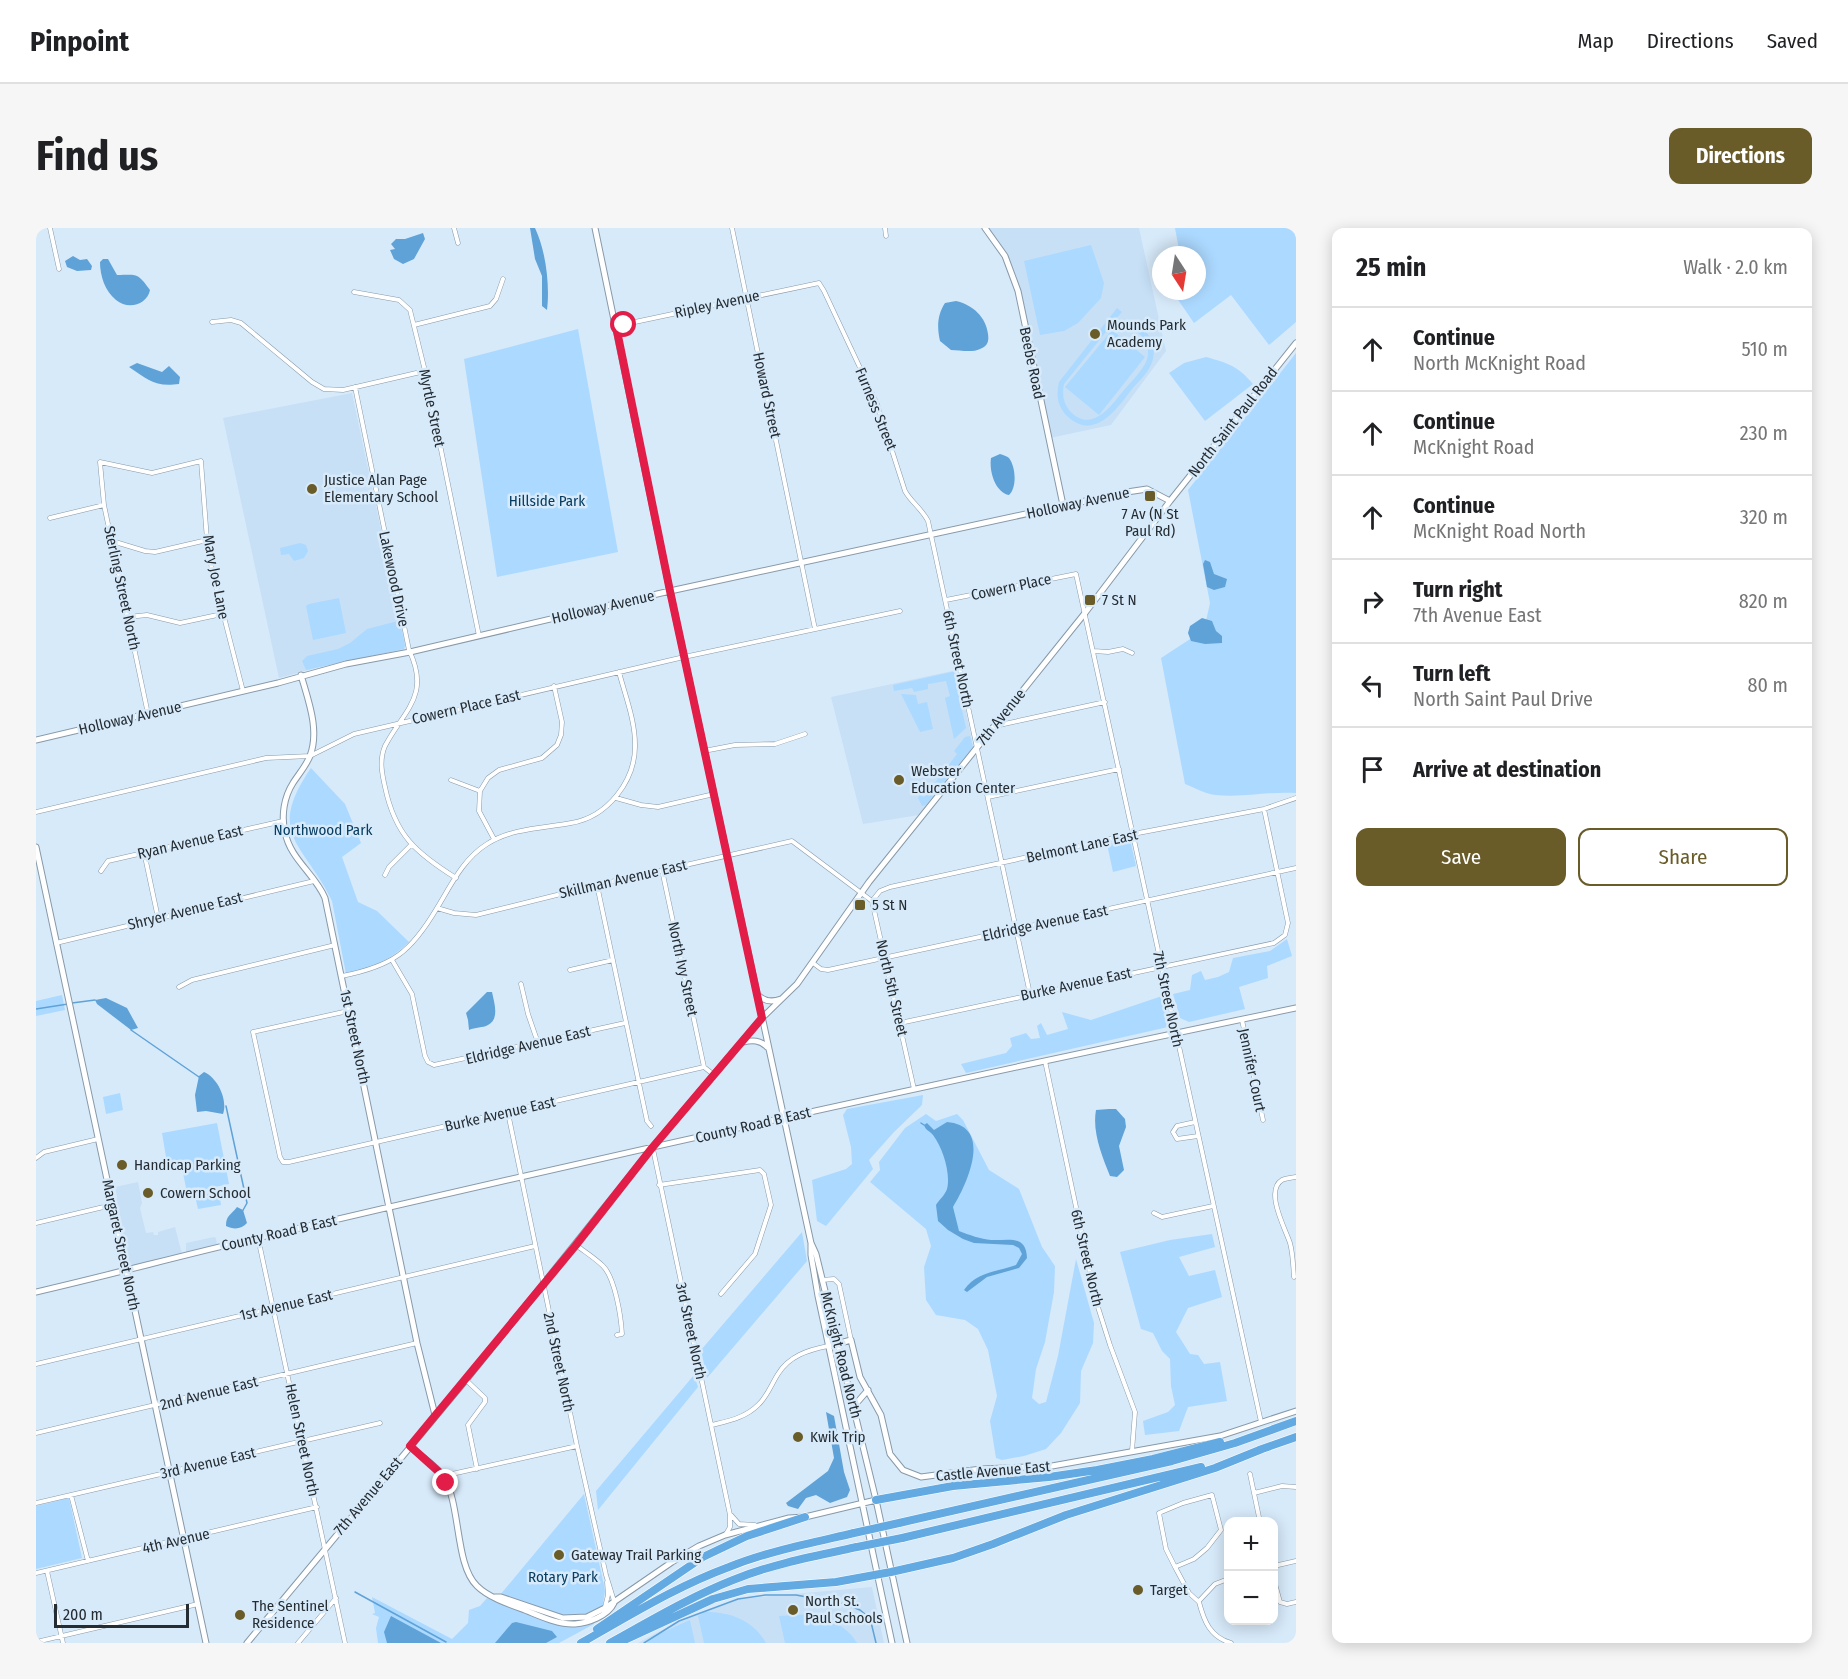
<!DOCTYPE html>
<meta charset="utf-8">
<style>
:root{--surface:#fff;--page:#f6f6f6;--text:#202124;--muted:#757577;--line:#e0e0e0;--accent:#6a5c29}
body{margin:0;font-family:"Fira Sans Condensed",sans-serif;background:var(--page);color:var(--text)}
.controls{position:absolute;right:18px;bottom:18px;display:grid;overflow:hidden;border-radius:12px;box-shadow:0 3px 15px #0003}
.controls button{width:54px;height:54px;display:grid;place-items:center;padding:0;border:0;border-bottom:2px solid var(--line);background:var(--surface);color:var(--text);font:30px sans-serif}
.compass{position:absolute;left:1116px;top:18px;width:54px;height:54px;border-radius:50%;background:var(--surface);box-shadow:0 3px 15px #0003;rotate:168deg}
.scale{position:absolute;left:18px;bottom:15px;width:135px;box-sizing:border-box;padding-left:6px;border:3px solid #252c32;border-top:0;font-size:16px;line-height:21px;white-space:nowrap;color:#252c32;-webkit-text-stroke:4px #d7eafa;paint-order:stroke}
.stop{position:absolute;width:18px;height:18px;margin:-14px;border:4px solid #e11d48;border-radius:50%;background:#fff}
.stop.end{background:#e11d48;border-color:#fff;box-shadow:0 2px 6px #0008}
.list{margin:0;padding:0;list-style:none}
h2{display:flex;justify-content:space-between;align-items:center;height:78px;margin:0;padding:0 24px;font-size:26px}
h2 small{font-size:20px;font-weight:400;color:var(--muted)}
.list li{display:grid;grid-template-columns:39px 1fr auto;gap:18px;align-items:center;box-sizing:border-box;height:84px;padding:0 24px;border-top:2px solid var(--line)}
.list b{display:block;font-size:22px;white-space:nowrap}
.list p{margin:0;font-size:20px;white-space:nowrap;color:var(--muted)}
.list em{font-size:20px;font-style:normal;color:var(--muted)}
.actions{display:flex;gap:12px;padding:18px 24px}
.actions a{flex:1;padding:14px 0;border:2px solid var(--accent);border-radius:12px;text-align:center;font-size:21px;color:var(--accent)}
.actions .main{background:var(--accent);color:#fff}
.icon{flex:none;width:33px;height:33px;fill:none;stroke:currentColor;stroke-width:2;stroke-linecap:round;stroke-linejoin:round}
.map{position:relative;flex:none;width:1260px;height:1415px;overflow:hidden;border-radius:12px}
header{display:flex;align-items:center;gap:36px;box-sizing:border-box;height:84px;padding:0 30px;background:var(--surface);border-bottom:2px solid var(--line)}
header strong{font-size:28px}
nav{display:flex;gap:33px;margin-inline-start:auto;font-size:21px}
.intro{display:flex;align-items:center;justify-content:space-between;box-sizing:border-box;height:144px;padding:0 36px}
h1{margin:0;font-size:42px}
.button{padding:15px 27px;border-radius:12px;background:var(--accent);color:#fff;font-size:21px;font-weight:700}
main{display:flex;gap:36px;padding:0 36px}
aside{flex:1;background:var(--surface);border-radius:12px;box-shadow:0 3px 15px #0003}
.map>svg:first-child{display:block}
.built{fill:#c7e0f6}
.green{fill:#acd9ff;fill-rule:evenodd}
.water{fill:#5fa2d8}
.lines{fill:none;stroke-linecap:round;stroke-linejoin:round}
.stream{stroke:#5fa2d8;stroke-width:1.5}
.minor-casing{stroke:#8899a8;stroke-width:5}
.tertiary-casing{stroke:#8899a8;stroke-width:7}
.motorway-casing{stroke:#fff;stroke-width:9}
.minor{stroke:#fff;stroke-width:4}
.tertiary{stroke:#fff;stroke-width:5}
.motorway{stroke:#63aae2;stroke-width:8}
.motorway-bridge-casing{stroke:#fff;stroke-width:9;stroke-linecap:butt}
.motorway-bridge{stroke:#63aae2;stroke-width:8}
.route{stroke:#e11d48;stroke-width:8}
.poi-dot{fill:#6a5c29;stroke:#d7eafa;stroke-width:2}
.labels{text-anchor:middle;stroke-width:5;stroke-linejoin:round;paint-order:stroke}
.street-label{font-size:15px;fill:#252c32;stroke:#d7eafa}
.poi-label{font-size:15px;fill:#252c32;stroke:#d7eafa;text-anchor:start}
.park-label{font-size:15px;fill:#073d61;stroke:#d7eafa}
</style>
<header>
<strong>Pinpoint</strong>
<nav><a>Map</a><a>Directions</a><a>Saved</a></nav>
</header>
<div class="intro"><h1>Find us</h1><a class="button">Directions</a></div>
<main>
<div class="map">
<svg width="1260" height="1415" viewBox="0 0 1260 1415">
<rect width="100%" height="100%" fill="#d7eafa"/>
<path class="built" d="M952 0H1103L1130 123 1075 197 1014 210 980 48 974 33Z
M316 165 370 419 368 421 306 433 243 450 187 190Z
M921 442 937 517 883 587 827 596 795 469Z
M102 954 106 975 104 980 110 1005 117 1004 118 1007H122V1004L139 999 146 1026 97 1038 92 1034 79 971 81 969 79 959Z
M178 1009 180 1010 181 1017 150 1025V1015Z
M836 1359 848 1415H602L643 1393 702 1371Z"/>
<path class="green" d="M1139 0H1260V94L1233 117 1195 67 1158 95 1136 63H1161V27H1144Z
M1055 17 1068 55 1065 70 1042 95 1028 103 1004 107 988 33Z
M1081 80 1086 84 1078 93C1101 90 1122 107 1117 131 1114 143 1104 152 1096 161 1081 181 1058 214 1031 188 1021 178 1020 166 1023 154ZM1083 98C1103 98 1119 117 1109 136 1104 145 1095 154 1088 162 1075 178 1055 207 1033 182 1027 174 1026 165 1028 156L1069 105Z
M542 101 582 324 461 349 428 131Z
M1076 102 1109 129 1063 187 1029 159Z
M1260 125V565C1233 563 1207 570 1180 567 1170 566 1159 560 1149 556L1125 430 1168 402 1174 375 1152 262Z
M1170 129C1192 135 1202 138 1217 156L1169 193 1133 145 1148 135Z
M264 315 270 317 272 323 268 330 258 333 253 326 245 327 244 320Z
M303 370 310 405 277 412 270 378 273 376Z
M362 393 364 395 369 417 368 421 270 442 266 433 271 428 302 421 314 415 331 401Z
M920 443 922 453 920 455 930 500 918 511 909 470 914 468 910 453 892 456V461L878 464 876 460 858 463 857 457Z
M865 466 880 467 882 476 891 474 897 501 884 504Z
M934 508 937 519 890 577 886 578 882 570 884 567 888 569 921 526 918 523 929 509Z
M275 540 309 576 325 615 306 629 322 674 341 683 373 714C355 732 335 740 310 746L296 673C268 615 229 607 275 540Z
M1094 611 1100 638 1077 644 1071 616Z
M1251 711 1256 728 1231 738 1232 750 1203 759 1209 781 1153 794 1144 790 1137 766 1154 762 1156 747 1165 743 1169 752 1182 749 1193 744 1197 730 1234 723Z
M26 767 29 782 0 788V773Z
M1126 768 1132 799 930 845 925 836 970 825 976 818 974 810 990 805 995 811 1004 810 1001 798 1005 795 1011 807 1032 801 1026 784 1055 792Z
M84 865 87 882 70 886 67 869Z
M887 867 886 877 858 904 833 932 837 941 790 998 781 993 776 952 810 941 816 936 815 919 807 887 811 881Z
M890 886 900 893 921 886 927 892 953 942 983 961 1006 1019 1019 1038 1018 1064 1009 1114 1000 1141 996 1170 1003 1176 1010 1174 1022 1128 1040 1031 1058 1095 1057 1115 1045 1143 1044 1175 1025 1205 1010 1221 988 1228 966 1232 960 1230 954 1193 961 1168 952 1122 942 1101 929 1092 900 1087 890 1072 888 1039 895 1018 890 1001 834 954 844 942 843 934 869 900Z
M181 895 193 956 151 965 146 940 132 941 126 905Z
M183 964 185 977 162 981 159 968Z
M766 1004 771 1033 671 1150 665 1122Z
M1176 1006 1179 1019 1143 1029 1153 1048 1179 1042 1186 1069 1152 1080 1140 1104 1154 1126 1162 1127 1168 1136 1184 1134 1191 1173 1152 1179 1143 1203 1109 1207 1107 1193 1132 1184 1139 1177 1135 1158 1134 1131 1126 1123 1117 1105 1105 1101 1084 1024 1134 1012Z
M658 1147 662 1159 562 1282 560 1263Z
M548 1266 569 1362 567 1377C544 1403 492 1376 464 1367Z
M33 1270 46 1330 0 1341V1278Z
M336 1369 416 1411 432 1395 433 1382 444 1378 451 1370 518 1394 557 1393 558 1396 523 1415H342L340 1400 343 1389 336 1386 339 1385Z
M669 1384C695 1384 717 1392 730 1415H668L662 1388Z
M778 1386C795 1392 811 1398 821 1415H749L743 1388Z
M654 1392 659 1415H611L616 1409Z"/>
<path class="water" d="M494 0H499C510 23 514 58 511 82L506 78V48L499 31Z
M387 5 389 11 378 31 367 36 358 31 354 22 359 21 355 16 360 11H369Z
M37 28 44 32 51 31 56 38 55 42 41 43 31 39 29 33Z
M67 31H72L81 47C101 47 101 44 114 62 111 77 92 82 80 72 69 63 64 48 64 34Z
M920 73C937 77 950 89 952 106 953 113 952 118 944 121 936 125 923 122 915 122L904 113C901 100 901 87 909 75Z
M101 135 126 144 133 138 144 149 143 156C118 159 113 152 93 139Z
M964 226C967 227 971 228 973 230 980 239 981 260 973 267 959 264 953 243 955 230Z
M1169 332 1174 334 1178 346 1191 351 1189 359 1178 362 1171 359 1167 336Z
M1166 390 1176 393 1180 403 1186 408V415L1169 416 1155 413 1152 405 1154 398Z
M451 764H456C458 774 464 791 452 797 447 800 439 799 433 802L432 792 430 785Z
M70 770 91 780 102 800 95 802 61 776 59 772Z
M168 844C182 850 192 872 187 886L170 883 161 884 159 867 163 848Z
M1073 881H1080L1089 891 1090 899 1083 918 1088 942 1081 949 1074 948C1066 928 1056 904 1060 882Z
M911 894C958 898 931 956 917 979L923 1003C933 1007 945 1011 955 1012 972 1013 990 1006 991 1030L983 1040 951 1049 931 1064 928 1062C940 1044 961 1044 980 1037L986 1026 983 1020 977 1017 938 1015 927 1011 912 1002 902 993 900 977C903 972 909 967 911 961 915 946 907 920 897 907 893 902 890 903 888 897L891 895 898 902Z
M201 979 207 982 211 995C206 1001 198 1002 190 998 190 987 195 987 201 979Z
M790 1184 798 1188 808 1244 814 1262 811 1269 794 1275 780 1267 770 1270 762 1281 752 1278 750 1275 792 1243 798 1230Z
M355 1388 405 1415H351L348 1404Z
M480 1394 516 1403 521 1409 510 1415H459L476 1395Z"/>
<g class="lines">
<path class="stream" d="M36 775 59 772
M0 781 32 776
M95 802 163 849
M190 878 211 975 206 984
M885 895 888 897
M319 1364 410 1414
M608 1415 643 1393 702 1371 729 1367H760L809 1376 824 1382 834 1390 840 1415"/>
<defs>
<path id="minor" d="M14 0 23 41
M418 0 422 15
M696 0 779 401
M849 0 850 8
M318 64 363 72 374 82 389 143 443 408
M176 94 195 92 205 95 276 154 288 161 307 162 389 143
M378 97 454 78 460 71 467 51
M580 98 783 55 788 63 841 176 869 263C875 274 886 281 892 293L994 766
M319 159 373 422C395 468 368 482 349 518 343 532 346 546 349 559 359 607 380 625 420 650
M14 290 68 277
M76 313 109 323 119 324 171 312
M910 372 1040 346 1225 1194
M92 389 111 387 144 395 186 386
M1058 423 1072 424 1087 421 1096 425
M112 486 68 277 64 234 116 245 165 233 171 312 176 342 207 463
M959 498 1069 474
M668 523 699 517 739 516 769 506
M415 552 444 563
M952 569 1083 541
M580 570 605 577 622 579 678 566
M0 584 230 530 274 528 318 506 648 429 864 383
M458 611 443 583 444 563 452 550 463 542 506 530 521 517 525 507 526 494 518 458
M108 624 122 690
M626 642 668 839
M65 643 72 633 247 593
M349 647 353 639 375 617
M561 657 611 893 615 898
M836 673 844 663 854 659 1097 606 1228 581 1260 570
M401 680C415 657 427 631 451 616 476 600 508 600 535 595 572 589 600 552 599 516 599 492 589 467 583 444
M20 715 278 653
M356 732 376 766 389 828 392 834 398 837 589 795
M777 735 785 741 792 742 1260 640
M534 742 577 732
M306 748C357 738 375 724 401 680L418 685 440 687 561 657 756 613 836 673 878 861
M485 756 492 786 502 815
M143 759 156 752 299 717
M312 783 217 804 244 929 247 934H253L668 839 678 847
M1206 792 1227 892
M864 795 1238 715 1249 707 1252 695 1228 581
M1009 833 1060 1073 1074 1117 1099 1184 1096 1223
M472 885 541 1218 570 1347 578 1373
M1159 894 1141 898 1137 904 1141 911 1162 908
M617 921 694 1287V1299L690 1306
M0 930 8 924 62 911
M623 957 724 942 728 946 735 977 719 1026 685 1066
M1118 985 1126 989 1177 978
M0 995 76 977
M222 1010 309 1415
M540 1017C549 1024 559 1030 567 1038 579 1050 585 1088 586 1106L581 1107
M1258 1049C1257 1037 1257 1026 1254 1015 1250 1002 1228 963 1246 952 1250 950 1255 950 1260 949
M786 1052 798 1051 803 1056 815 1112
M0 1136 499 1018
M430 1152 449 1170V1174L432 1197 441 1241
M676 1197C692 1193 709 1190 722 1177 731 1169 735 1157 742 1146 753 1128 772 1122 792 1118
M0 1205 381 1115
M1214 1246 1224 1294
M407 1248 541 1218
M1218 1265 1246 1258 1260 1259
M35 1267 52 1333
M1176 1267 1185 1302 1171 1320 1158 1331 1139 1339 1130 1321 1123 1285 1147 1275Z
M0 1275 344 1195
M695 1287 703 1296 719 1297
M1238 1338 1260 1333
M1139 1339 1153 1365 1163 1374
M11 1343 27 1415
M0 1345 281 1279
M1238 1352 1244 1374 1251 1376 1260 1374
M1163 1373 1179 1356 1192 1351
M1163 1374C1168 1393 1174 1409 1195 1415
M569 1379 572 1367 571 1354
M0 1414 162 1376
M262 1415 300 1370"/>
<path id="tertiary" d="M559 0 634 363 775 1015 780 1026 840 1272 871 1415
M949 0 969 28 982 63 1027 277
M265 447C272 472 284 502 274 528 270 538 262 547 257 555 248 569 245 588 249 604 254 631 279 646 289 670L381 1115 399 1187
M0 512 242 455 310 436 374 424 634 363 1091 264 1111 261 1134 273
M0 619 170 1415
M721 766C728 774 737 774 745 771
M707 814C717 812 724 812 731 819
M775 1016V1027L782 1068 856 1415
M0 1064C74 1047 147 1027 221 1010 566 929 913 852 1260 780
M793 1118 815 1112 824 1149 845 1187 854 1226 867 1242 885 1249 945 1241 1016 1238 1184 1208 1260 1183
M818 1178 832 1162
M374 1218C384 1228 400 1237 408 1249 425 1278 419 1337 441 1358 452 1369 472 1376 486 1381 502 1387 521 1397 539 1396 552 1395 572 1388 578 1375
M459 1369H465L527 1390 551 1389 569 1380 636 1334 663 1318 689 1307 753 1290 769 1289 840 1272
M211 1415 430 1152 616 920 726 790 761 756 833 654 1049 385 1134 273 1260 115"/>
<path id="motorway" d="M1223 1222 1260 1209
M840 1272 917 1258 1013 1249 1061 1242 1117 1231 1184 1214
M863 1295 1136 1233 1199 1215 1260 1193
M866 1310 1165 1239
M561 1401 667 1329 711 1308 769 1289
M545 1415C593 1388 641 1358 693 1339 733 1323 775 1315 818 1305
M574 1415C614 1393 654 1369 697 1352 736 1336 779 1328 821 1319
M582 1415 677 1371 712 1361 800 1354 855 1344 917 1330 957 1316 1030 1287 1179 1240 1226 1221"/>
</defs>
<use href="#minor" class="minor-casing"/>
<use href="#tertiary" class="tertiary-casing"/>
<use href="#motorway" class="motorway-casing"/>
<use href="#minor" class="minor"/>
<use href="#tertiary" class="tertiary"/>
<use href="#motorway" class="motorway"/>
<defs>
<path id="motorway-bridge" d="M818 1305 863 1295
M821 1319 866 1310"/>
</defs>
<use href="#motorway-bridge" class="motorway-bridge-casing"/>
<use href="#motorway-bridge" class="motorway-bridge"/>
</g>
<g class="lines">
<path class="route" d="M410 1255 403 1244 374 1218 540 1017 616 920 726 790 634 363 580 98 588 97"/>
</g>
<g class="poi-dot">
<circle cx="1059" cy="106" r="6"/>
<circle cx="276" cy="261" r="6"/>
<rect x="1108" y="262" width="12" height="12" rx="3"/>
<rect x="1048" y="366" width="12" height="12" rx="3"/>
<circle cx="863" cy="552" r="6"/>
<rect x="818" y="671" width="12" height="12" rx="3"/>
<circle cx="86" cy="937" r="6"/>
<circle cx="112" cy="965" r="6"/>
<circle cx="762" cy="1209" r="6"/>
<circle cx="523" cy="1327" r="6"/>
<circle cx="1102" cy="1362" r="6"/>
<circle cx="757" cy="1382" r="6"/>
<circle cx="204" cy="1387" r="6"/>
</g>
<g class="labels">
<g class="street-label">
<text transform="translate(681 76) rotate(-12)" y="5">Ripley Avenue</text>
<text transform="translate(996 135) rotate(78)" y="5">Beebe Road</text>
<text transform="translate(731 167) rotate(78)" y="5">Howard Street</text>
<text transform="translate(396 180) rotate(78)" y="5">Myrtle Street</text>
<text transform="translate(840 181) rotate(68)" y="5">Furness Street</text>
<text transform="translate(1197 194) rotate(-52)" y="5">North Saint Paul Road</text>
<text transform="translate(1042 275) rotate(-12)" y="5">Holloway Avenue</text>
<text transform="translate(180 349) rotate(79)" y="5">Mary Joe Lane</text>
<text transform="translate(358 351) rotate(78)" y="5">Lakewood Drive</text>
<text transform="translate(975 359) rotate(-12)" y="5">Cowern Place</text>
<text transform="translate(86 360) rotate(78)" y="5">Sterling Street North</text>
<text transform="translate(567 379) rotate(-13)" y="5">Holloway Avenue</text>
<text transform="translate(922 431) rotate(78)" y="5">6th Street North</text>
<text transform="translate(430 479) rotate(-13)" y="5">Cowern Place East</text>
<text transform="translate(965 489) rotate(-51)" y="5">7th Avenue</text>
<text transform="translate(94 490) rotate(-13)" y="5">Holloway Avenue</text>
<text transform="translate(154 614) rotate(-13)" y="5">Ryan Avenue East</text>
<text transform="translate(1046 618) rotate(-12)" y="5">Belmont Lane East</text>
<text transform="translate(587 651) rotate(-13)" y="5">Skillman Avenue East</text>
<text transform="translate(149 683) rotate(-14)" y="5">Shryer Avenue East</text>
<text transform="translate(1009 695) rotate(-12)" y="5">Eldridge Avenue East</text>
<text transform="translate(647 741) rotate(78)" y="5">North Ivy Street</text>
<text transform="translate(1040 756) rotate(-12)" y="5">Burke Avenue East</text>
<text transform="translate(856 760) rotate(77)" y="5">North 5th Street</text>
<text transform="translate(1132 771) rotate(78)" y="5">7th Street North</text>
<text transform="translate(319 809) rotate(78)" y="5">1st Street North</text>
<text transform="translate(492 817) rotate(-13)" y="5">Eldridge Avenue East</text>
<text transform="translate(1216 842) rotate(78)" y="5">Jennifer Court</text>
<text transform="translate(464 886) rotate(-13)" y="5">Burke Avenue East</text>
<text transform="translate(717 897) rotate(-13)" y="5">County Road B East</text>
<text transform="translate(243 1005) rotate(-13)" y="5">County Road B East</text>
<text transform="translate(85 1017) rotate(78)" y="5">Margaret Street North</text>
<text transform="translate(1051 1030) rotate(77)" y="5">6th Street North</text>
<text transform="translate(250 1077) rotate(-13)" y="5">1st Avenue East</text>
<text transform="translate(655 1103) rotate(78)" y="5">3rd Street North</text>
<text transform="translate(805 1127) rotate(76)" y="5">McKnight Road North</text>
<text transform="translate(523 1134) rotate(78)" y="5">2nd Street North</text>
<text transform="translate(173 1165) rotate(-14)" y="5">2nd Avenue East</text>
<text transform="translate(266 1212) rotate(78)" y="5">Helen Street North</text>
<text transform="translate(172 1235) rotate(-13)" y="5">3rd Avenue East</text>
<text transform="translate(957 1243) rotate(-5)" y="5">Castle Avenue East</text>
<text transform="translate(332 1268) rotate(-50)" y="5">7th Avenue East</text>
<text transform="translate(140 1313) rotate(-13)" y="5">4th Avenue</text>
</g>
<g class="poi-label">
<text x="1071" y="102">Mounds Park<tspan x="1071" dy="17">Academy</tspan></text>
<text x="288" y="257">Justice Alan Page<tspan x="288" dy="17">Elementary School</tspan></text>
<text x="1114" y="291" text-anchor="middle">7 Av (N St<tspan x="1114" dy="17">Paul Rd)</tspan></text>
<text x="1066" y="377">7 St N</text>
<text x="875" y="548">Webster<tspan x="875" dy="17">Education Center</tspan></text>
<text x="836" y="682">5 St N</text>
<text x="98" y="942">Handicap Parking</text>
<text x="124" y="970">Cowern School</text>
<text x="774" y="1214">Kwik Trip</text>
<text x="535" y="1332">Gateway Trail Parking</text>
<text x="1114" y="1367">Target</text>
<text x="769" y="1378">North St.<tspan x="769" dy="17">Paul Schools</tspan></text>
<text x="216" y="1383">The Sentinel<tspan x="216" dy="17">Residence</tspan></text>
</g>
<g class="park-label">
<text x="511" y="278">Hillside Park</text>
<text x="287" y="607">Northwood Park</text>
<text x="527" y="1354">Rotary Park</text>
</g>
</g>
</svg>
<div class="controls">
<button>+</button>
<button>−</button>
</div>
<svg class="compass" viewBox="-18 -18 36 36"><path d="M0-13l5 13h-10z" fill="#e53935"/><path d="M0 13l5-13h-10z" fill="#757577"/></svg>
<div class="scale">200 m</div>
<div class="stop" style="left:588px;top:97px"></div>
<div class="stop end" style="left:410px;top:1255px"></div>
</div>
<aside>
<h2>25 min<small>Walk · 2.0 km</small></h2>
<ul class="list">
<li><svg class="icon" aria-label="ahead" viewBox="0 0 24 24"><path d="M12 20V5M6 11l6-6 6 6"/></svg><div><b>Continue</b><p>North McKnight Road</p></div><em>510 m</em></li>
<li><svg class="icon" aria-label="ahead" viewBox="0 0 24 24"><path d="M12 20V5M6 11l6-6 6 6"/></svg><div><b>Continue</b><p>McKnight Road</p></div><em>230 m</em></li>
<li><svg class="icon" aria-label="ahead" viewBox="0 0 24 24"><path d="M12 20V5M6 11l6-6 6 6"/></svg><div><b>Continue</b><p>McKnight Road North</p></div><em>320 m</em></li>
<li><svg class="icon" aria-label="right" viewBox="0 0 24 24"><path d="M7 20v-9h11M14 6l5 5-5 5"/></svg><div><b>Turn right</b><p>7th Avenue East</p></div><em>820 m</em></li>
<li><svg class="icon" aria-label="left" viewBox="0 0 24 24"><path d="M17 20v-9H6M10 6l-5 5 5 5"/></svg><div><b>Turn left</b><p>North Saint Paul Drive</p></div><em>80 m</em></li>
<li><svg class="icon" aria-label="arrive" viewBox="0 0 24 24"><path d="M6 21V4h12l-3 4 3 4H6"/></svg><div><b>Arrive at destination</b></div></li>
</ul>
<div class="actions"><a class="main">Save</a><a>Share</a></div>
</aside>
</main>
